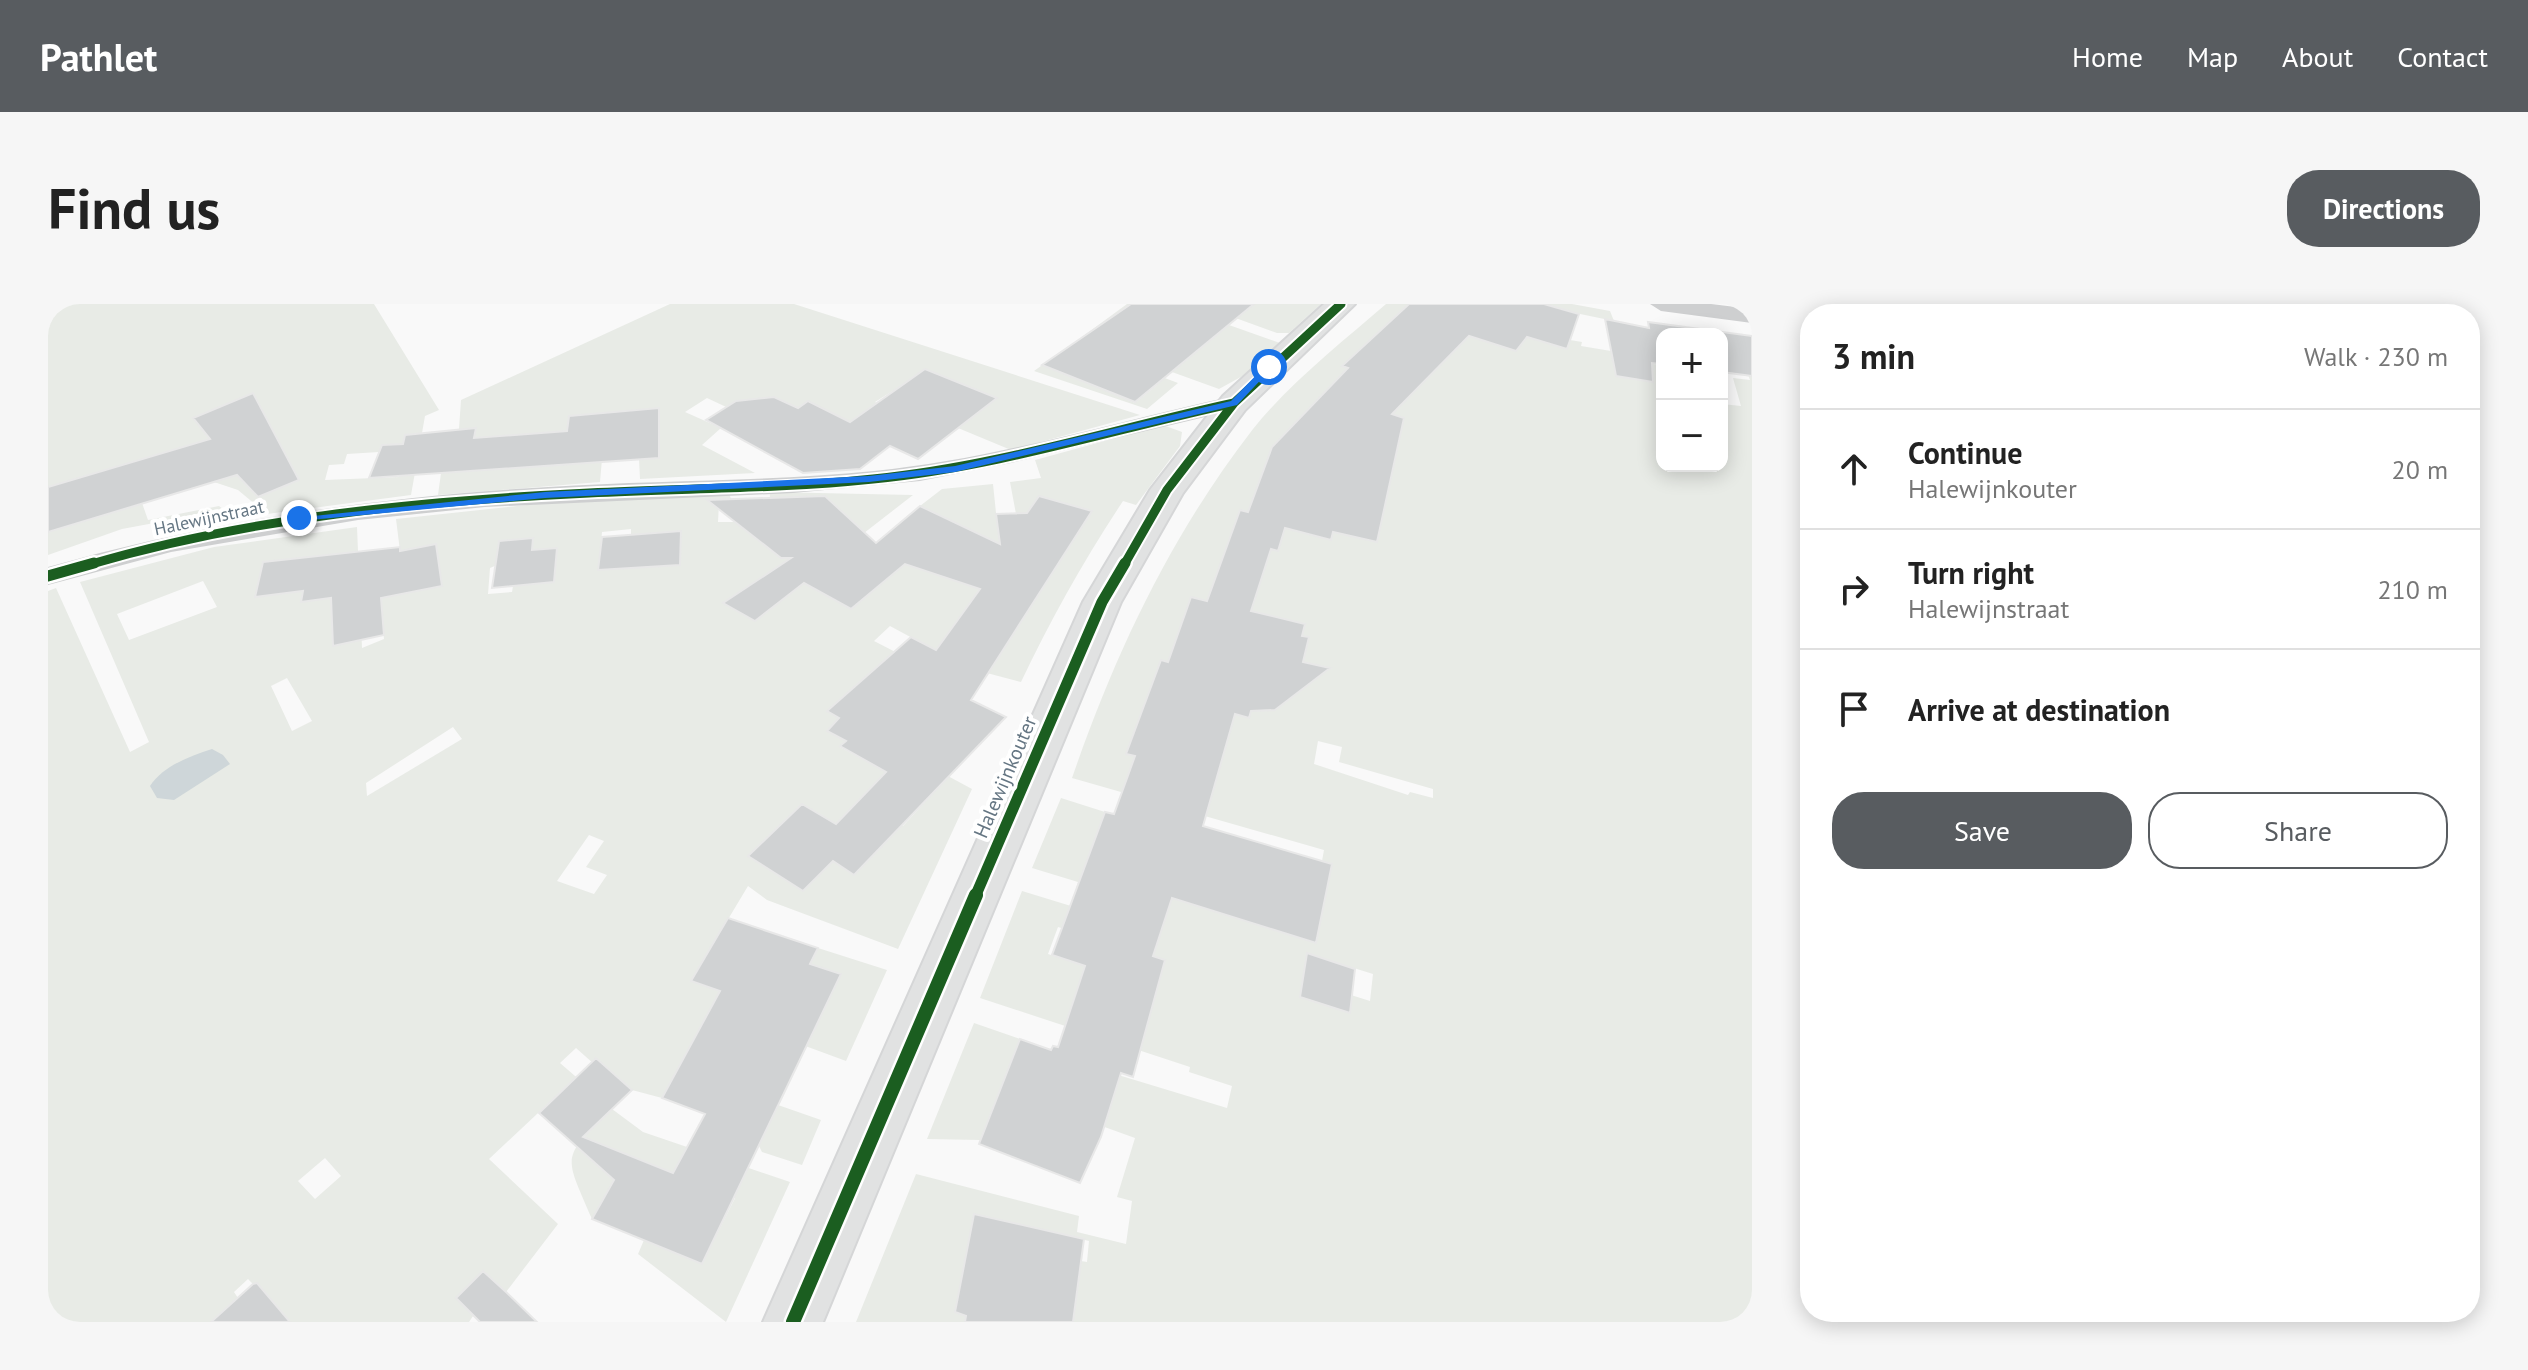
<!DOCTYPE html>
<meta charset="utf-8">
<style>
:root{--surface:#fff;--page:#f6f6f6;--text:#222;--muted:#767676;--line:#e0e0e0;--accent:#585c60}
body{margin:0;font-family:"PT Sans",sans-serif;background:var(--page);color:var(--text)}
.controls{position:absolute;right:24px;top:24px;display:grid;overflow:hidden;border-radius:16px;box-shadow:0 4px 20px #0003}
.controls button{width:72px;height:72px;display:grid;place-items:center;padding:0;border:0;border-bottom:2px solid var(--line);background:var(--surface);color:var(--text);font:40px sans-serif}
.stop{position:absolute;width:24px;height:24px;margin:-18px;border:6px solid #1a73e8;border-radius:50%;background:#fff}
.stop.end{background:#1a73e8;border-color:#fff;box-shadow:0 2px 8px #0008}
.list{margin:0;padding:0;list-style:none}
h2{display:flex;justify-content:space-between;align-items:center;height:104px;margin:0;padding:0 32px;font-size:34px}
h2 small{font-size:26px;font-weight:400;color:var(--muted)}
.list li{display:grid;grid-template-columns:52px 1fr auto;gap:24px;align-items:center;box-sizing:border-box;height:120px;padding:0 32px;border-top:2px solid var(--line)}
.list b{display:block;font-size:30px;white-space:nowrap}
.list p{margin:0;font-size:26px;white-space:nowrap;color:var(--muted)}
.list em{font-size:26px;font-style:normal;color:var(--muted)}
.actions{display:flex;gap:16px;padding:24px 32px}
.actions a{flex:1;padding:18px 0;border:2px solid var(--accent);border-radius:32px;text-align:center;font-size:28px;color:var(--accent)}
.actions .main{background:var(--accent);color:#fff}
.icon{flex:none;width:44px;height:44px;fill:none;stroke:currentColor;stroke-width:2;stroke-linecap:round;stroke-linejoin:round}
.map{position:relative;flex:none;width:1704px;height:1018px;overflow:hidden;border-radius:32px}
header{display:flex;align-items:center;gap:48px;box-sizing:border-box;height:112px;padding:0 40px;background:var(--accent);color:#fff}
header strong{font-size:38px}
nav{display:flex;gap:44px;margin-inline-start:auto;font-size:28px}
.intro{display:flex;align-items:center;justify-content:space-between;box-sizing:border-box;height:192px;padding:0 48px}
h1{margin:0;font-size:56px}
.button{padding:20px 36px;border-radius:32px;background:var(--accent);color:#fff;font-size:28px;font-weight:700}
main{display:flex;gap:48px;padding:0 48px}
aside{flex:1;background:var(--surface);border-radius:32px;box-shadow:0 4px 20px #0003}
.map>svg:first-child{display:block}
.green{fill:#e8ebe6;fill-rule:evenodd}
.water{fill:#ced6d9}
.building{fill:#d0d2d3;stroke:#e8e8e8;stroke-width:2}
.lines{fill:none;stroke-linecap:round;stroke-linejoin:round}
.secondary-casing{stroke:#d5d6d7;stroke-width:4}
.street{fill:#cecfd0;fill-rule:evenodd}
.secondary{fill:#e1e2e2;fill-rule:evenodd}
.cycleway-far2-casing{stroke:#fff;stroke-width:13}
.cycleway-far1-casing{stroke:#fff;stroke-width:16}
.cycleway-casing{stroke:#fff;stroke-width:19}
.cycleway-far2{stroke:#1b5e20;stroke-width:9}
.cycleway-far1{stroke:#1b5e20;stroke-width:11}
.cycleway{stroke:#1b5e20;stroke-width:14}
.route{fill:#1a73e8}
.labels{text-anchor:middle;stroke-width:8;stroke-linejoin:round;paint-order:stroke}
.far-street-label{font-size:18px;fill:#657683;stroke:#fff}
.street-label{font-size:20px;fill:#657683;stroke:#fff}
</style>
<header>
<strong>Pathlet</strong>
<nav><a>Home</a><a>Map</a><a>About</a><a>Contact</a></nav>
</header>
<div class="intro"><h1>Find us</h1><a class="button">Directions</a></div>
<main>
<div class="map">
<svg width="1704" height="1018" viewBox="0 0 1704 1018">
<rect width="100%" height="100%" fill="#f9f9f9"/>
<path class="green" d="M0 0H326L391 106 377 112 363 191 219 210 190 186 166 178 187 128 80 159 100 216 171 202 176 206 74 225 0 251V228L49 213 37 172 0 183ZM357 131H365L351 173 277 176 281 161 296 160 299 150 331 148 334 141 355 140Z
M622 0H746L1092 111 963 146 910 124 851 83 827 98 836 103 796 124 738 131 659 94 637 108 673 124 654 141 707 169 592 175 591 155 611 154V133H603L558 109 552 178 390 191 393 169 421 166 428 125H411L413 96ZM522 127 516 161 480 163 479 130Z
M1079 0H1112L1160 38 1181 21 1232 39 1200 69 1171 85 1124 68 1147 49 1104 32 1061 53 1130 79 1099 105 986 67 1025 39 1045 46 1052 40 1034 33ZM1064 63 1109 80V81L1087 99 1057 86Z
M1149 0H1273L1241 29H1229Z
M1338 0H1524L1562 7 1566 17 1508 5 1519 44 1522 36 1534 38 1533 42 1563 47 1591 75 1605 78 1604 60 1614 61V162H1674V100L1693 102 1685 74 1702 76 1697 62 1704 63V1018H1025L1033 957 1039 958 1041 937 927 910 907 1008 918 1012 917 1018H808L868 870 1031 912 1029 928 1078 940 1084 897 1069 893 1087 834 1051 821 1067 770 1179 804 1184 782 1141 768 1142 763 932 694 974 587 1023 602 1030 578 984 564 1013 494 1057 508 1031 578 1120 607 1133 568 1274 611 1284 560 1274 557 1276 546 1024 474C1068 347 1123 231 1205 125 1243 78 1293 39 1338 0ZM1309 202 1286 227 1283 235 1247 227ZM1192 206 1239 217 1229 247 1223 245 1172 268ZM1143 293 1256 320 1254 332 1260 333 1132 323ZM1113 357 1232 402 1220 406 1205 402 1200 414 1102 387ZM1270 437 1294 443 1291 458 1385 485V494L1362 488 1360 491 1266 460ZM1010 623 1117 656 1026 695 1037 662 1000 650ZM1264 651 1325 670 1322 697 1284 685Z
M1115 121 1134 128 1132 142 1088 201 1075 197C1036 256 1003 315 973 378L920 364 842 322 826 337 861 355 825 372 821 370 816 374 820 377 785 410 924 485 850 645 719 596 700 582 643 677 682 691 793 670 762 660 770 644 839 666 798 757 668 709 614 794 584 786 550 757 546 760 528 744 512 759 542 785 523 778 441 855 510 920 458 988 408 994 425 1012 421 1018H242L209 979 206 981 200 975 186 988 190 994 179 1004 190 1018H0V287L8 284 82 448 101 438 32 278 166 243 309 223 314 344 336 335 331 293 394 281 388 240 352 247 348 215 534 195 681 189 684 198 671 199 670 218H721L722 188 865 191 753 278 803 305 872 202 894 185 945 180 950 228 968 210 962 178 993 174 987 156ZM991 192 1043 207 973 218ZM583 225V231L633 227 632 261 551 266 554 228ZM509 244 506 278 465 282 464 288 440 290 442 264 484 246ZM247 254 248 257 283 294 255 287 216 292 212 275 216 258ZM155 277 169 303 81 336 69 310ZM239 374 264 417 244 427 223 382ZM787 419 889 485 855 522 811 497 838 468 792 443 798 437 779 426ZM405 423 414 435 319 492 318 479ZM541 531 556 537 538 563 559 571 546 590 509 577ZM277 854 293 872 267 895 250 877Z
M926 719 972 735 932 836 879 835Z
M730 801 773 816 754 861 714 848 711 842Z
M564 805 595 828 742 878 678 1018 590 950 596 936 654 960 687 894 580 851 544 915C516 849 512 856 564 805Z"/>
<path class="water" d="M164 445 175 451 182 460 126 496 109 494 102 482C115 462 142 452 164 445Z"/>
<path class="building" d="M1083 0H1206L1087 98 994 61Z
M1361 0H1496L1531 10 1519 45 1479 33 1468 47 1421 32 1344 110 1356 114 1329 238 1285 228 1283 236 1237 224 1230 247 1223 245 1203 307 1257 320 1254 332 1261 333 1255 358 1282 364 1227 406 1203 407 1201 414 1187 410 1155 522 1284 560 1268 639 1124 594 1105 652 1117 656 1085 773 1073 769 1053 833 1032 879 931 840 972 735 1003 746 1005 742 1010 743 1037 662 1004 651 1057 508 1066 510 1087 452 1078 450 1113 356 1120 358 1143 293 1159 297 1192 206 1200 208 1224 143 1300 64 1294 62Z
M1557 15 1601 24 1600 18 1704 32V72L1674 68V30H1614V60L1604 59 1605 78 1568 72Z
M877 65 949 94 870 155 842 142 812 165 755 169 658 116 688 97 726 93 750 104 760 97 802 118Z
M205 89 251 176 210 193 189 171 0 228V183L162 135 145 114Z
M611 104V154L321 174 334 141 355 140 357 131 428 124 426 134 519 127 521 112Z
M777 192 828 239 872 202 952 240 948 210 979 209 991 192 1044 207 923 396 958 413 806 571 785 557 755 587 700 552 754 500 788 520 838 468 792 442 798 437 779 427 791 414 779 407 863 333 888 346 932 285 857 260 803 305 756 279 707 317 675 299 743 254H733L659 196Z
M633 227 632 261 550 266 554 233Z
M485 234 484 246 509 244 506 278 444 284 451 237Z
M388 240 394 282 333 294 336 331 285 342 283 294 253 298 255 287 207 293 215 258 352 243V247Z
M680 614 770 644 762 660 793 670 654 960 544 915 566 876 491 809 548 754 584 786 535 833 625 869 657 810 614 794 672 687 643 677Z
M1259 649 1307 665 1302 709 1252 693Z
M926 910 1036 935 1025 1018H917L918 1012 907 1008Z
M435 967 458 988 489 1018H432L408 994Z
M209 979 242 1018H163L205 980Z"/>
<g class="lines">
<defs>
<path id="secondary" d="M1276 0H1307L1197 106 1135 189 1073 298 775 1018H715L1035 298 1102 186 1175 92Z"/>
</defs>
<use href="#secondary" class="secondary-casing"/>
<path class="street" d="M1602 0H1663L1704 5V19L1613 7Z
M1186 92 1195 94 1198 99 1195 104 963 159 872 177 745 189 437 203 310 216 123 248 0 281V263C164 216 330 193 500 183 608 176 717 178 826 167 948 155 1066 118 1186 92Z"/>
<use href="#secondary" class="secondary"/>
<defs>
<path id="cycleway-far2" d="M40 261C202 213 373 197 541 189 636 184 731 185 825 175 948 163 1066 125 1186 99
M1076 261 1119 186 1186 99 1293 0"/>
<path id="cycleway-far1" d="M0 272 46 259
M927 593 1054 298 1077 259"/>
<path id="cycleway" d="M745 1018 928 591"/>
</defs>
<use href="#cycleway-far2" class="cycleway-far2-casing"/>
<use href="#cycleway-far1" class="cycleway-far1-casing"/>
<use href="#cycleway" class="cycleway-casing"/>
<use href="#cycleway-far2" class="cycleway-far2"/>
<use href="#cycleway-far1" class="cycleway-far1"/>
<use href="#cycleway" class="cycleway"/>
</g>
<path class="route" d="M1218 61 1225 63 1189 101 907 168 821 178 497 194 251 217 246 214 497 188 821 172 907 162 1183 97Z"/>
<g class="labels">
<g class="far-street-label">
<text transform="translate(161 214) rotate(-12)" y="6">Halewijnstraat</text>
</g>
<g class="street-label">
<text transform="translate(957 473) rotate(-67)" y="7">Halewijnkouter</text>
</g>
</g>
</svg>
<div class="controls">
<button>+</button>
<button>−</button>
</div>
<div class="stop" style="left:1221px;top:63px"></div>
<div class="stop end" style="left:251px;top:214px"></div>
</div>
<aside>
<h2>3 min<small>Walk · 230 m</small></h2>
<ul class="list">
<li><svg class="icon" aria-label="ahead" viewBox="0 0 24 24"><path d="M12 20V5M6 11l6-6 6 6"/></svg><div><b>Continue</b><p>Halewijnkouter</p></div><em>20 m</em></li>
<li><svg class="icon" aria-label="right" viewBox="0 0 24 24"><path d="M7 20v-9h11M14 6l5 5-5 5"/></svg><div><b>Turn right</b><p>Halewijnstraat</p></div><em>210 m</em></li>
<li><svg class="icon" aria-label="arrive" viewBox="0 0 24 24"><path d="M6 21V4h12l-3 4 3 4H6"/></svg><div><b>Arrive at destination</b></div></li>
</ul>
<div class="actions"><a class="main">Save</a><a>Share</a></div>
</aside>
</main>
